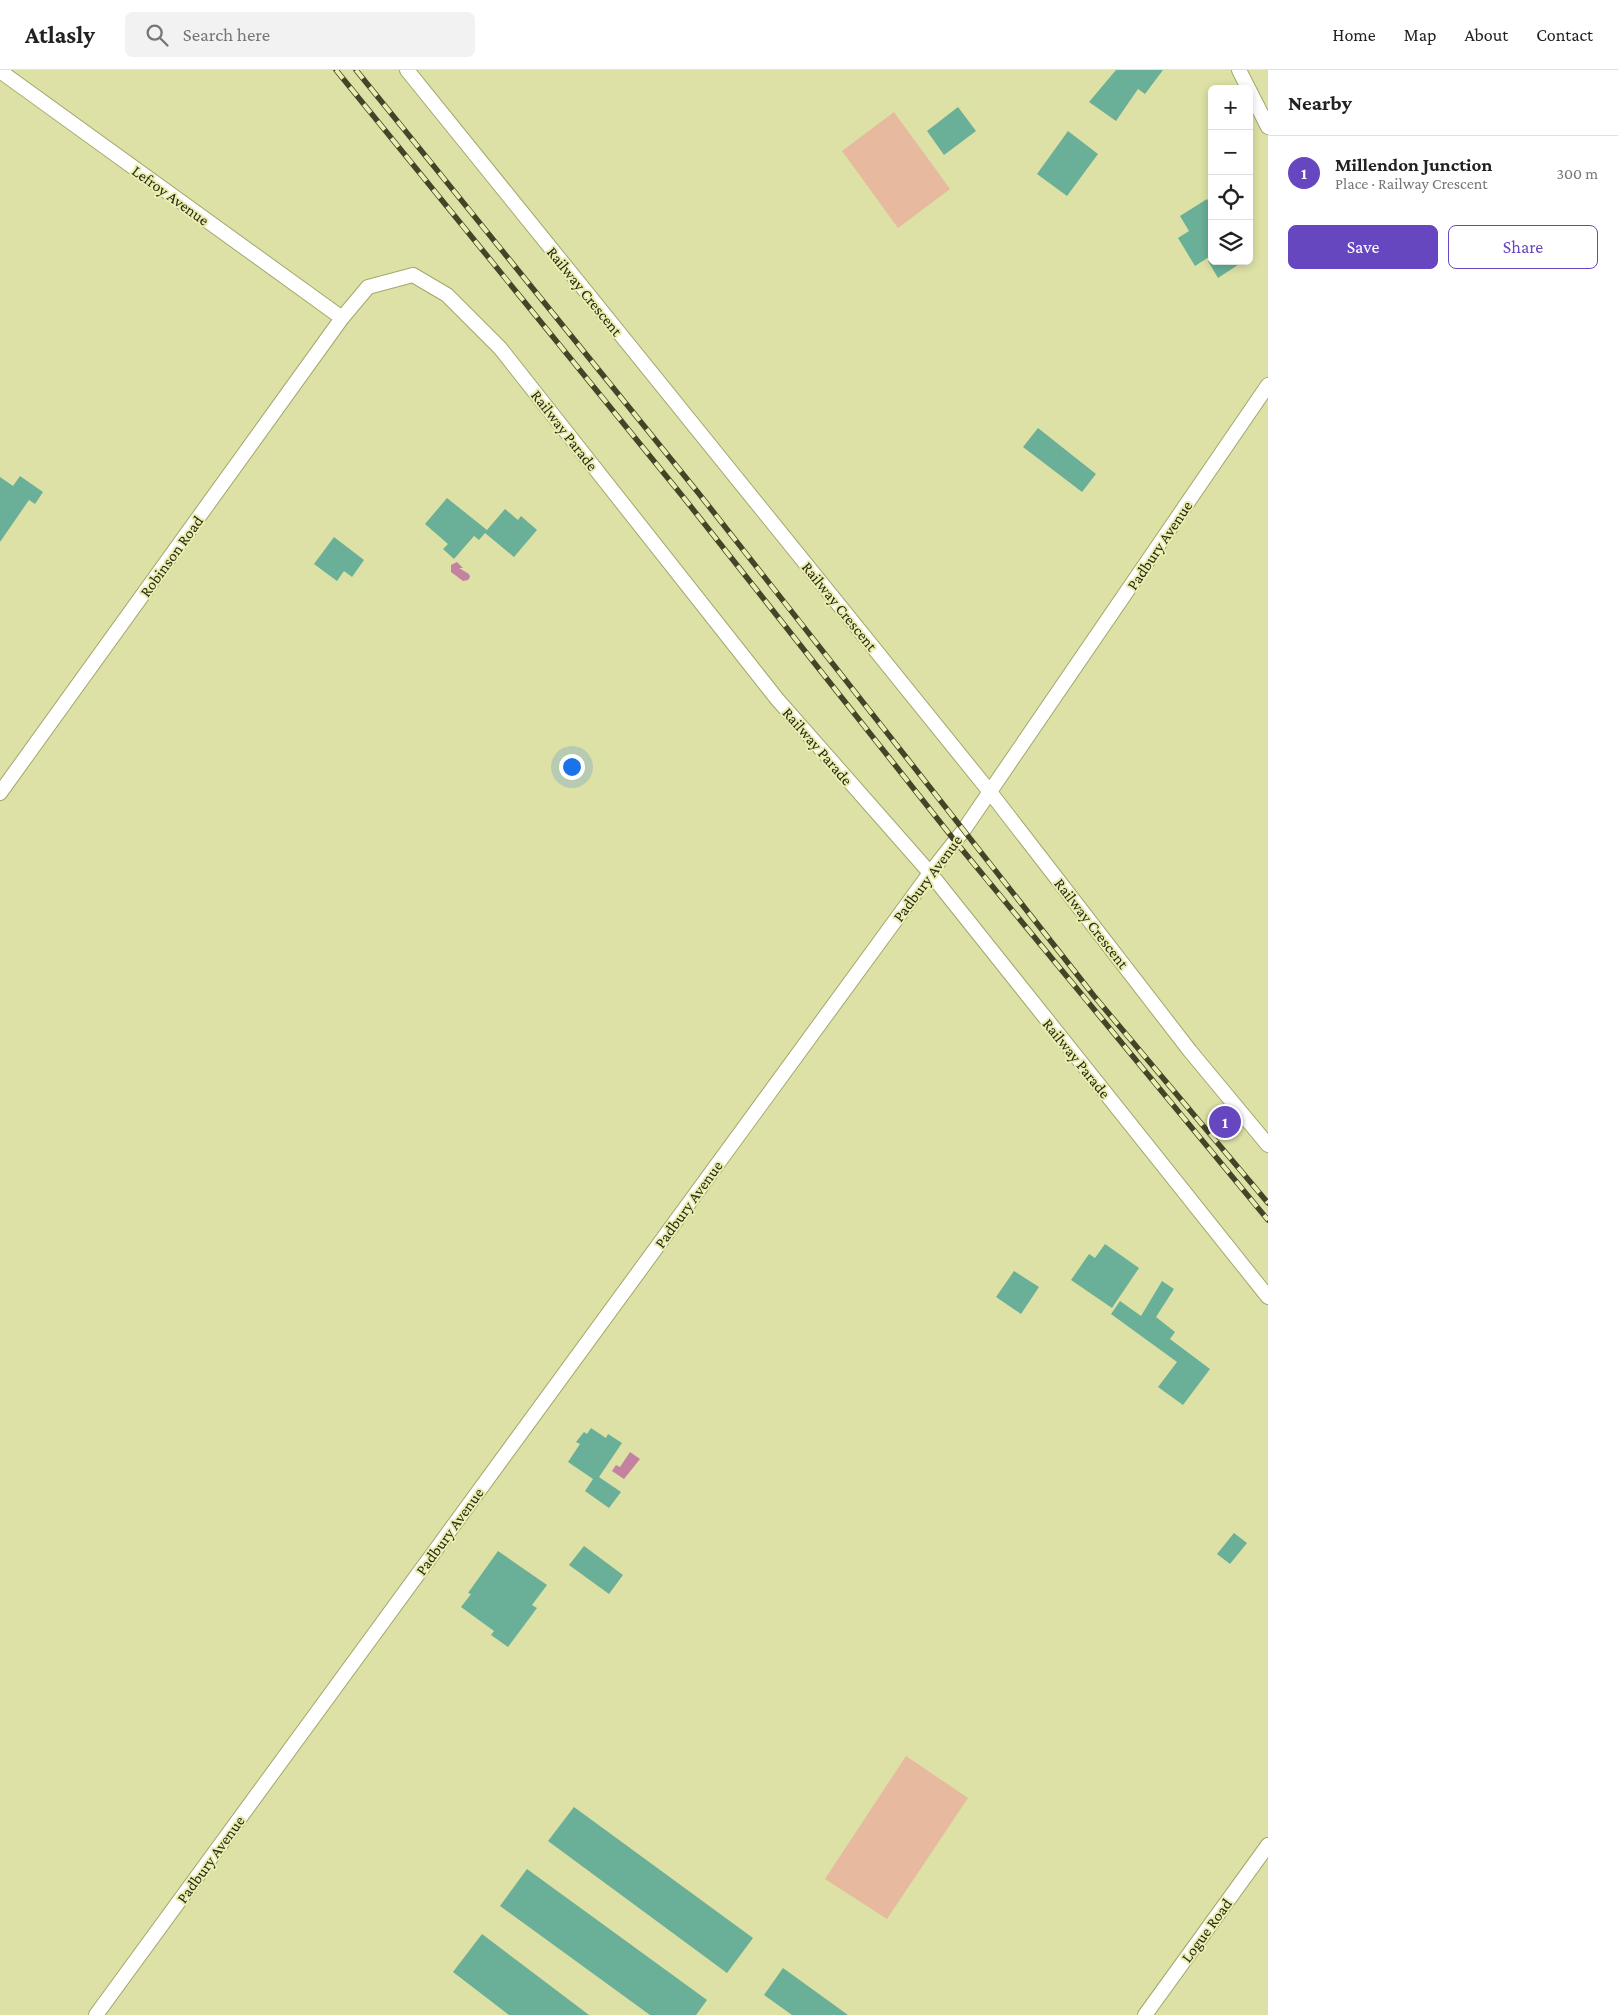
<!DOCTYPE html>
<meta charset="utf-8">
<style>
:root{--surface:#fff;--page:#f2f2f2;--text:#222;--muted:#767676;--line:#e0e0e0;--accent:#6747c0}
body{margin:0;font-family:"Crimson Pro",serif;background:var(--page);color:var(--text)}
.controls{position:absolute;right:15px;top:15px;display:grid;overflow:hidden;border-radius:8px;box-shadow:0 2px 8px #0003}
.controls button{width:45px;height:45px;display:grid;place-items:center;padding:0;border:0;border-bottom:1px solid var(--line);background:var(--surface);color:var(--text);font:25px sans-serif}
.you{position:absolute;left:571px;top:696px;width:18px;height:18px;margin:-12px;border:4px solid #fff;border-radius:50%;background:#1a73e8;box-shadow:0 0 0 8px #1a73e833}
.badge{display:grid;place-items:center;width:32px;height:32px;border-radius:50%;background:var(--accent);color:#fff;font-size:16px;font-weight:700}
.pin{position:absolute;translate:-50% -50%;border:2px solid #fff;box-shadow:0 1px 5px #0006}
.list{margin:0;padding:0;list-style:none}
h2{display:flex;justify-content:space-between;align-items:center;height:65px;margin:0;padding:0 20px;font-size:21px}
h2 small{font-size:16px;font-weight:400;color:var(--muted)}
.list li{display:grid;grid-template-columns:32px 1fr auto;gap:15px;align-items:center;box-sizing:border-box;height:75px;padding:0 20px;border-top:1px solid var(--line)}
.list b{display:block;font-size:19px;white-space:nowrap}
.list p{margin:0;font-size:16px;white-space:nowrap;color:var(--muted)}
.list em{font-size:16px;font-style:normal;color:var(--muted)}
.actions{display:flex;gap:10px;padding:15px 20px}
.actions a{flex:1;padding:11px 0;border:1px solid var(--accent);border-radius:8px;text-align:center;font-size:18px;color:var(--accent)}
.actions .main{background:var(--accent);color:#fff}
.icon{flex:none;width:28px;height:28px;fill:none;stroke:currentColor;stroke-width:2;stroke-linecap:round;stroke-linejoin:round}
.map{position:relative;flex:none;width:1268px;height:1945px;overflow:hidden}
header{display:flex;align-items:center;gap:30px;box-sizing:border-box;height:70px;padding:0 25px;background:var(--surface);border-bottom:1px solid var(--line)}
header strong{font-size:24px}
nav{display:flex;gap:28px;margin-inline-start:auto;font-size:18px}
.search{width:350px;height:45px;background:var(--page);display:flex;align-items:center;gap:12px;box-sizing:border-box;padding:0 18px;border-radius:8px;color:var(--muted);font-size:19px}
main{display:flex}
aside{flex:1;background:var(--surface)}
.map>svg:first-child{display:block}
.green{fill:#e7b99f}
.water{fill:#c481a0}
.building{fill:#6aaf97}
.lines{fill:none;stroke-linecap:round;stroke-linejoin:round}
.street-casing{stroke:#a4a76c;stroke-width:16}
.street{stroke:#fff;stroke-width:14}
.rail-casing{stroke:#444528;stroke-width:5.5}
.rail{stroke:#ebeeb1;stroke-width:4;stroke-dasharray:11;stroke-linecap:butt}
.labels{text-anchor:middle;stroke-width:4;stroke-linejoin:round;paint-order:stroke}
.street-label{font-size:16px;fill:#292a12;stroke:#ebeeb1}
</style>
<header>
<strong>Atlasly</strong>
<div class="search"><svg class="icon" aria-label="search" viewBox="0 0 24 24"><circle cx="10" cy="10" r="6"/><path d="M15 15l6 6"/></svg>Search here</div>
<nav><a>Home</a><a>Map</a><a>About</a><a>Contact</a></nav>
</header>
<main>
<div class="map">
<svg width="1268" height="1945" viewBox="0 0 1268 1945">
<rect width="100%" height="100%" fill="#dee1a5"/>
<path class="green" d="M894 42 950 119 898 158 842 81Z
M906 1686 968 1728 887 1849 825 1809Z"/>
<path class="water" d="M457 492 463 498H459L469 504 470 507 468 510 463 511 451 502V495Z
M630 1382 640 1389 624 1409 612 1401 616 1395 620 1397Z"/>
<path class="building" d="M1116 0H1163L1145 24 1138 19 1116 51 1089 32Z
M958 37 976 61 944 85 927 61Z
M1068 61 1098 84 1067 126 1037 104Z
M1207 129 1212 137V185L1195 196 1178 168 1189 161 1180 146Z
M1208 191H1244L1218 208Z
M1038 358 1096 404 1082 422 1023 377Z
M20 406 43 422 35 434 29 430 0 472V407L13 416Z
M447 428 487 460 505 439 518 450 521 446 537 460 514 487 485 463 479 470 474 466 454 489 443 479 448 474 425 454Z
M334 467 364 490 352 507 344 501 337 511 314 494Z
M1105 1174 1139 1198 1112 1238 1071 1210 1089 1184 1095 1188Z
M1014 1201 1039 1217 1021 1244 996 1227Z
M1162 1211 1174 1219 1156 1247 1175 1262 1170 1269 1210 1299 1183 1335 1158 1317 1177 1292 1111 1244 1120 1231 1141 1246Z
M591 1358 606 1368 608 1364 622 1373 599 1407 621 1422 609 1438 585 1421 593 1409 568 1392 580 1374 576 1372 584 1362 587 1364Z
M1234 1463 1247 1473 1230 1494 1217 1484Z
M584 1476 623 1505 609 1524 569 1495Z
M498 1481 547 1515 532 1535 537 1538 508 1577 491 1565 494 1561 461 1537 471 1524 468 1523Z
M574 1737 753 1868 727 1903 548 1771Z
M527 1799 707 1930 696 1945H650L500 1836Z
M482 1864 589 1945H509L453 1902Z
M783 1898 848 1945H792L764 1925Z"/>
<g class="lines">
<defs>
<path id="street" d="M407 0 990 722 1190 981 1268 1075
M1239 0 1268 57
M0 1 342 248
M0 723 342 248 368 217 413 205 447 225 500 278 777 629 930 803 1268 1227
M96 1945 930 803 963 761 1268 315
M1145 1945 1268 1775"/>
</defs>
<use href="#street" class="street-casing"/>
<use href="#street" class="street"/>
<defs>
<path id="rail" d="M336 0 684 428 955 771 1268 1150
M356 0 700 425 1094 926 1268 1133"/>
</defs>
<use href="#rail" class="rail-casing"/>
<use href="#rail" class="rail"/>
</g>
<g class="labels">
<g class="street-label">
<text transform="translate(171 125) rotate(36)" y="6">Lefroy Avenue</text>
<text transform="translate(585 221) rotate(51)" y="6">Railway Crescent</text>
<text transform="translate(565 360) rotate(52)" y="6">Railway Parade</text>
<text transform="translate(1159 475) rotate(-56)" y="6">Padbury Avenue</text>
<text transform="translate(171 486) rotate(-54)" y="6">Robinson Road</text>
<text transform="translate(840 536) rotate(51)" y="6">Railway Crescent</text>
<text transform="translate(818 676) rotate(49)" y="6">Railway Parade</text>
<text transform="translate(927 808) rotate(-53)" y="6">Padbury Avenue</text>
<text transform="translate(1092 853) rotate(52)" y="6">Railway Crescent</text>
<text transform="translate(1077 988) rotate(51)" y="6">Railway Parade</text>
<text transform="translate(688 1134) rotate(-54)" y="6">Padbury Avenue</text>
<text transform="translate(449 1461) rotate(-54)" y="6">Padbury Avenue</text>
<text transform="translate(210 1789) rotate(-54)" y="6">Padbury Avenue</text>
<text transform="translate(1206 1860) rotate(-54)" y="6">Logue Road</text>
</g>
</g>
</svg>
<div class="controls">
<button>+</button>
<button>−</button>
<button><svg class="icon" aria-label="locate" viewBox="0 0 24 24"><circle cx="12" cy="12" r="6"/><path d="M12 2v4M12 18v4M2 12h4M18 12h4"/></svg></button>
<button><svg class="icon" aria-label="layers" viewBox="0 0 24 24"><path d="M12 4l9 5-9 5-9-5zM3 14l9 5 9-5"/></svg></button>
</div>
<div class="you"></div>
<div class="pin badge" style="left:1225px;top:1052px">1</div>
</div>
<aside>
<h2>Nearby<small></small></h2>
<ul class="list">
<li><span class="badge">1</span><div><b>Millendon Junction</b><p>Place · Railway Crescent</p></div><em>300 m</em></li>
</ul>
<div class="actions"><a class="main">Save</a><a>Share</a></div>
</aside>
</main>
